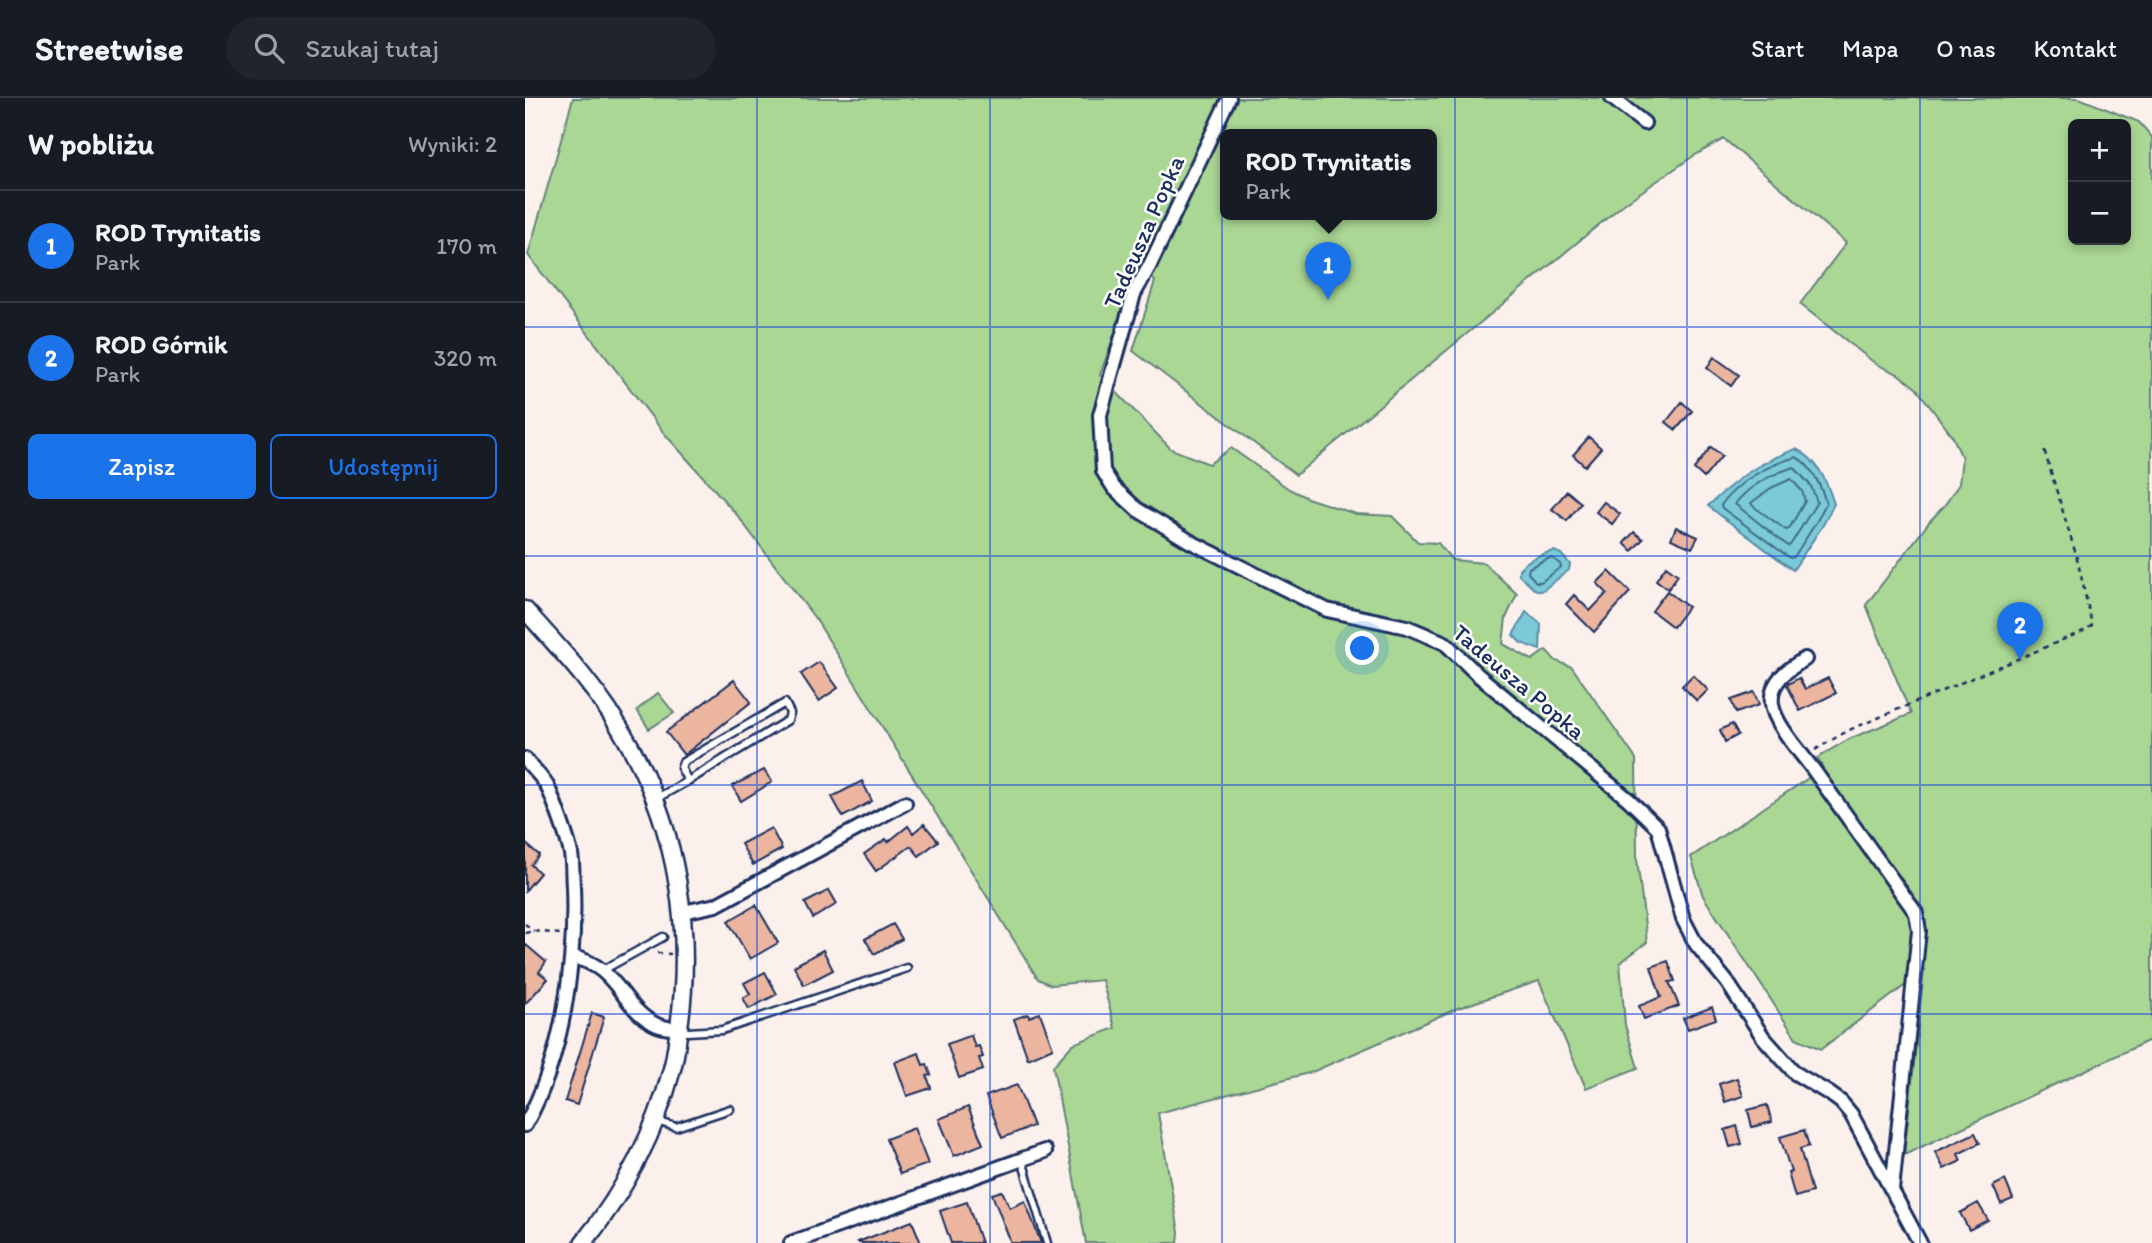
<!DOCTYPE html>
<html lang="pl">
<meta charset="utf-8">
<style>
:root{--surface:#171b24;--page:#20242c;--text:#f1f3f6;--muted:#9ea1a6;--line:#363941;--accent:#1a73e8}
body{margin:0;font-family:Itim,sans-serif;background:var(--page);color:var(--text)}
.controls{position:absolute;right:21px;top:21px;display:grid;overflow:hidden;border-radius:10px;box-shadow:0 4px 10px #0003}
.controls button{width:63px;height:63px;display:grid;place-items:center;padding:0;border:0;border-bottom:2px solid var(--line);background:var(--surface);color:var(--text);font:35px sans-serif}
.you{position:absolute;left:838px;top:551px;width:24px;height:24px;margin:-18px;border:5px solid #fff;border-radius:50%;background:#1a73e8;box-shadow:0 0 0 10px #1a73e833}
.badge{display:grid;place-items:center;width:46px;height:46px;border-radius:50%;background:var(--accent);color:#fff;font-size:23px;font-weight:700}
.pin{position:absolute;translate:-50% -58px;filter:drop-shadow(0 2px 4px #0008)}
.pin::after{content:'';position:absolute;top:37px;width:24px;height:21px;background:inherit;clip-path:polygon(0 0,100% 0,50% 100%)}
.popup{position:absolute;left:695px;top:31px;width:217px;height:91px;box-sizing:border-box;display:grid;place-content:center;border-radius:10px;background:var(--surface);filter:drop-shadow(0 2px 5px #0005);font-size:23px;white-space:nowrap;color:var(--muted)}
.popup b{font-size:26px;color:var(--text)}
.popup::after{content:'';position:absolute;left:50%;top:100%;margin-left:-14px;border:14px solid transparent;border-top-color:var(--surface)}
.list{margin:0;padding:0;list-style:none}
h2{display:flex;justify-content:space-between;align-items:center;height:91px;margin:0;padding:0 28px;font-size:30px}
h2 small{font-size:23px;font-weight:400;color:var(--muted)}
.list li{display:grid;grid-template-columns:46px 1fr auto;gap:21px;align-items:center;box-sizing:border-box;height:112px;padding:0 28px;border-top:2px solid var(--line)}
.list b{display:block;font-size:26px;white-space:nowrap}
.list p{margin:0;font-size:23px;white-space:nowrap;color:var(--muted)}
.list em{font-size:23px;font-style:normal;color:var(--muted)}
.actions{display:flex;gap:14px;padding:21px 28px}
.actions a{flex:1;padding:16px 0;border:2px solid var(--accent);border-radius:10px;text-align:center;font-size:24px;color:var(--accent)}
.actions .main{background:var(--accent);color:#fff}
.icon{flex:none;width:38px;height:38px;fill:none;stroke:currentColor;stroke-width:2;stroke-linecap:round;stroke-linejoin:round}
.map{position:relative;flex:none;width:1627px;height:1145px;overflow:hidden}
header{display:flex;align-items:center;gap:42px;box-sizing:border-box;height:98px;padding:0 35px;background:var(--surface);border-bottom:2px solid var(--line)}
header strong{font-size:33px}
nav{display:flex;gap:38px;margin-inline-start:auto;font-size:24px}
.search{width:490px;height:63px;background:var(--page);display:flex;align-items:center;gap:18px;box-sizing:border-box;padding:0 24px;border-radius:38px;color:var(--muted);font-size:26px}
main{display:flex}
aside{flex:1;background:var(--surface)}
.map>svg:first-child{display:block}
.green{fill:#abd795;stroke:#63837a;stroke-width:2;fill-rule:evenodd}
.water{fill:#7bcad7;stroke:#558ca7;stroke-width:2}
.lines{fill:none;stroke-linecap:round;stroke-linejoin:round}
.shore{stroke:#416d8e;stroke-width:2}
.building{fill:#ebb5a0;stroke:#1b2f5e;stroke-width:2}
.lane-casing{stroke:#1b2f5e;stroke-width:11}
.street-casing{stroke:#1b2f5e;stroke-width:18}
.secondary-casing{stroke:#1b2f5e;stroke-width:21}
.path{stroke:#1b2f5e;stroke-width:2.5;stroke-dasharray:5 5;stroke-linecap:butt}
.lane{stroke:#fff;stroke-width:6}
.street{stroke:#fff;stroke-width:12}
.secondary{stroke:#fff;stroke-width:16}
.grid{fill:none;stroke:#1d4ed8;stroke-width:2;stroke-opacity:0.55}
.labels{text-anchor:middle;stroke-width:5;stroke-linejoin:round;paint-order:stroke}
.street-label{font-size:24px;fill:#1b2f5e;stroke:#fff}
</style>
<header>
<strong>Streetwise</strong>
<div class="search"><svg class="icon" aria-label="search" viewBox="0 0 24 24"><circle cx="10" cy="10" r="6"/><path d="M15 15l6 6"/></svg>Szukaj tutaj</div>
<nav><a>Start</a><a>Mapa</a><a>O nas</a><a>Kontakt</a></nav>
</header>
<main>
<aside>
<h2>W pobliżu<small>Wyniki: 2</small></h2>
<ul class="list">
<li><span class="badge">1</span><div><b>ROD Trynitatis</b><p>Park</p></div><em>170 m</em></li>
<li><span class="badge">2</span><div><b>ROD Górnik</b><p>Park</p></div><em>320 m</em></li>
</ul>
<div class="actions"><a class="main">Zapisz</a><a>Udostępnij</a></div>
</aside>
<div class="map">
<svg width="1627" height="1145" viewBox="0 0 1627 1145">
<rect width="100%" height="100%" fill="#fbf0ec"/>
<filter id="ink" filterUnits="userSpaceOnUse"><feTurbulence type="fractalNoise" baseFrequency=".0143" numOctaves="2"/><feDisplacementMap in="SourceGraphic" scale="14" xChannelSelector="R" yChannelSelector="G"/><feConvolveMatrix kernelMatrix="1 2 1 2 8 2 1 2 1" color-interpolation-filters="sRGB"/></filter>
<g filter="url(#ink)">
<path class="green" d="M48 0H1554L1614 24 1627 39V941L1379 1057 1399 873 1296 951 1271 940 1178 798 1166 759 1298 670 1292 660 1324 641 1386 616 1341 507 1405 423 1419 408 1434 386 1437 360 1428 339 1391 290 1373 276 1351 266 1275 206 1321 145 1199 41 1167 59 1100 105 771 377 608 253 630 183 614 166 575 277 646 351 684 366 706 350 764 391 782 400 831 416 867 418 893 444 913 445 927 462 959 465 992 496 981 520 978 546 1007 562 1021 552 1031 563 1047 569 1111 661 1112 761 1122 844 1095 865 1100 927 1113 970 1061 990 1014 883 933 910 787 974 633 1015 654 1134 653 1145H561L528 968 548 946 590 930 577 882 526 887 513 881 292 523 212 417 139 335 3 157ZM1548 26H1601V142H1548ZM700 36H906V116H700Z
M133 595 149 615 124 631 112 612Z"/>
<path class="water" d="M1271 351C1293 361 1302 384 1309 406L1298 427 1268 472 1183 408C1214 379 1231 366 1271 351Z
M1029 453 1036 456 1045 466 1044 472 1017 493 1009 491 994 477V471C1003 461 1016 456 1029 453Z
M1001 514 1016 526 1015 552 996 545 988 537Z"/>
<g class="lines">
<path class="shore" d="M1271 359C1288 368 1296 388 1301 405L1292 423 1269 459 1265 460 1197 410 1196 407C1213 383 1243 367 1271 359Z
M1269 369 1286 388 1292 404 1266 446 1263 448 1210 406C1224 388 1247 376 1269 369Z
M1266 381 1277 393 1280 403 1264 431 1261 432 1228 408 1226 405 1246 390Z
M1027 460 1035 466 1036 469 1016 484H1011L1003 475 1004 470 1019 462Z"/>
</g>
<path class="building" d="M1189 259 1214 277 1206 288 1182 270Z
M1157 304 1167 313 1151 332 1141 324Z
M1064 339 1076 350 1060 368 1048 357Z
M1186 349 1197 358 1179 380 1169 371Z
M1042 393 1056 405 1042 423 1027 411Z
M1079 404 1095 416 1087 426 1071 414Z
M1151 429 1173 439 1167 450 1146 441Z
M1109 434 1118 441 1107 453 1099 445Z
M1141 468 1153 477 1143 491 1131 482Z
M1084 473 1105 494 1069 534 1041 506 1049 497 1065 513 1082 495 1072 485Z
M1142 493 1163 509 1148 529 1127 513Z
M294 564 313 590 294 603 276 576Z
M1168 577 1183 592 1172 603 1157 588Z
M1274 580 1280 591 1303 580 1311 595 1275 613 1262 587Z
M209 582 226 604 159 657 141 634Z
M1229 594 1234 607 1211 615 1206 602Z
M1207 626 1213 637 1200 644 1195 632Z
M239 672 247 684 216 703 207 688Z
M337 683 347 703 318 719 307 699Z
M399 726 413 743 394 758 386 748 351 773 339 756 361 741 363 744 383 728 388 735Z
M246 730 257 751 228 767 216 746Z
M0 745 14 757 6 767 15 775 0 793Z
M304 792 312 806 288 820 280 805Z
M231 807 253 845 225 861 203 823Z
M368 826 377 841 349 856 340 841Z
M0 846 21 864 14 874 23 881 0 906Z
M298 852 308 872 279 887 269 868Z
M1143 863 1150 883 1144 884 1154 908 1119 921 1114 908 1136 899 1126 869Z
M240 874 252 896 224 911 218 900 225 896 219 885Z
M1187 909 1191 921 1163 931 1158 920Z
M67 915 79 919 52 1007 40 1003Z
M515 915 528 950 503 961 489 921 503 916 504 919Z
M446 937 450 949 454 948 458 959 454 960 458 972 434 980 422 946Z
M394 955 398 967 402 966 406 977 402 978 406 990 382 998 370 964Z
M1212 980 1218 998 1200 1004 1194 986Z
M492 987 508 1028 477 1040 461 998Z
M1242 1007 1247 1024 1227 1029 1223 1012Z
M443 1009 458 1046 429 1058 414 1021Z
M1212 1028 1217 1046 1205 1049 1200 1032Z
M389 1030 403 1066 375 1076 361 1041Z
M1279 1032 1284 1048 1275 1051 1287 1094 1270 1099 1263 1075 1266 1074 1255 1039Z
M1450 1035 1455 1045 1433 1056 1436 1063 1419 1071 1410 1054Z
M1480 1082 1488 1101 1476 1106 1468 1088Z
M477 1093 485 1110 500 1103 516 1145H486L467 1096Z
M442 1104 456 1145H426L415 1113Z
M1453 1105 1463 1122 1444 1132 1435 1115Z
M387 1123 396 1145H334L333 1144Z"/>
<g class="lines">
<defs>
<path id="lane" d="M132 700 163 683 263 622 265 615 260 605 158 664 156 670 163 683
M78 872 138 839
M156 932 163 934 197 932 382 870
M131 1023 151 1029 205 1011
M497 1062 522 1145"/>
<path id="street" d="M704 0 625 167 609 196 575 317 578 373 589 390 613 412 666 444 802 512 882 529 920 545 953 577 1103 701 1133 730 1158 821 1171 846 1202 884 1238 939 1270 975 1305 996 1316 1004 1326 1016 1395 1145
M1087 0 1119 25
M1280 561C1263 571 1244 584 1247 606 1249 626 1278 657 1290 674 1324 721 1357 768 1391 815L1394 833 1367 1092
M0 661C7 669 15 677 21 686 27 696 44 744 46 756 48 766 47 778 48 788 51 863 38 961 0 1027
M158 814 191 807 380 705
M47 859C94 868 96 911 132 927 138 930 147 930 154 931
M266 1145 520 1053"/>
<path id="secondary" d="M0 512C38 554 77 596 104 646 152 731 168 832 154 929 152 943 151 957 147 971 131 1033 99 1095 58 1145"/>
</defs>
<use href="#lane" class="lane-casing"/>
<use href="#street" class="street-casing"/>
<use href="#secondary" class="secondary-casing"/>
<path class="path" d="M1290 652 1322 633 1561 532 1567 527 1552 460 1518 348
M0 826 9 833
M0 835 9 833 35 836
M132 855 146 856"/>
<use href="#lane" class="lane"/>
<use href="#street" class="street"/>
<use href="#secondary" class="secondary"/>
</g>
</g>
<path class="grid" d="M232 0V1145M465 0V1145M697 0V1145M930 0V1145M1162 0V1145M1395 0V1145M0 229H1627M0 458H1627M0 687H1627M0 916H1627"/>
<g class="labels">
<g class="street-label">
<text transform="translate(619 134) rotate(-66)" y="8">Tadeusza Popka</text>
<text transform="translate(994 584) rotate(40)" y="8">Tadeusza Popka</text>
</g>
</g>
</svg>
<div class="controls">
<button>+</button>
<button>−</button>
</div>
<div class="you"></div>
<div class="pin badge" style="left:803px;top:202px">1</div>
<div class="popup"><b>ROD Trynitatis</b>Park</div>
<div class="pin badge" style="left:1495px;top:562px">2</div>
</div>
</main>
